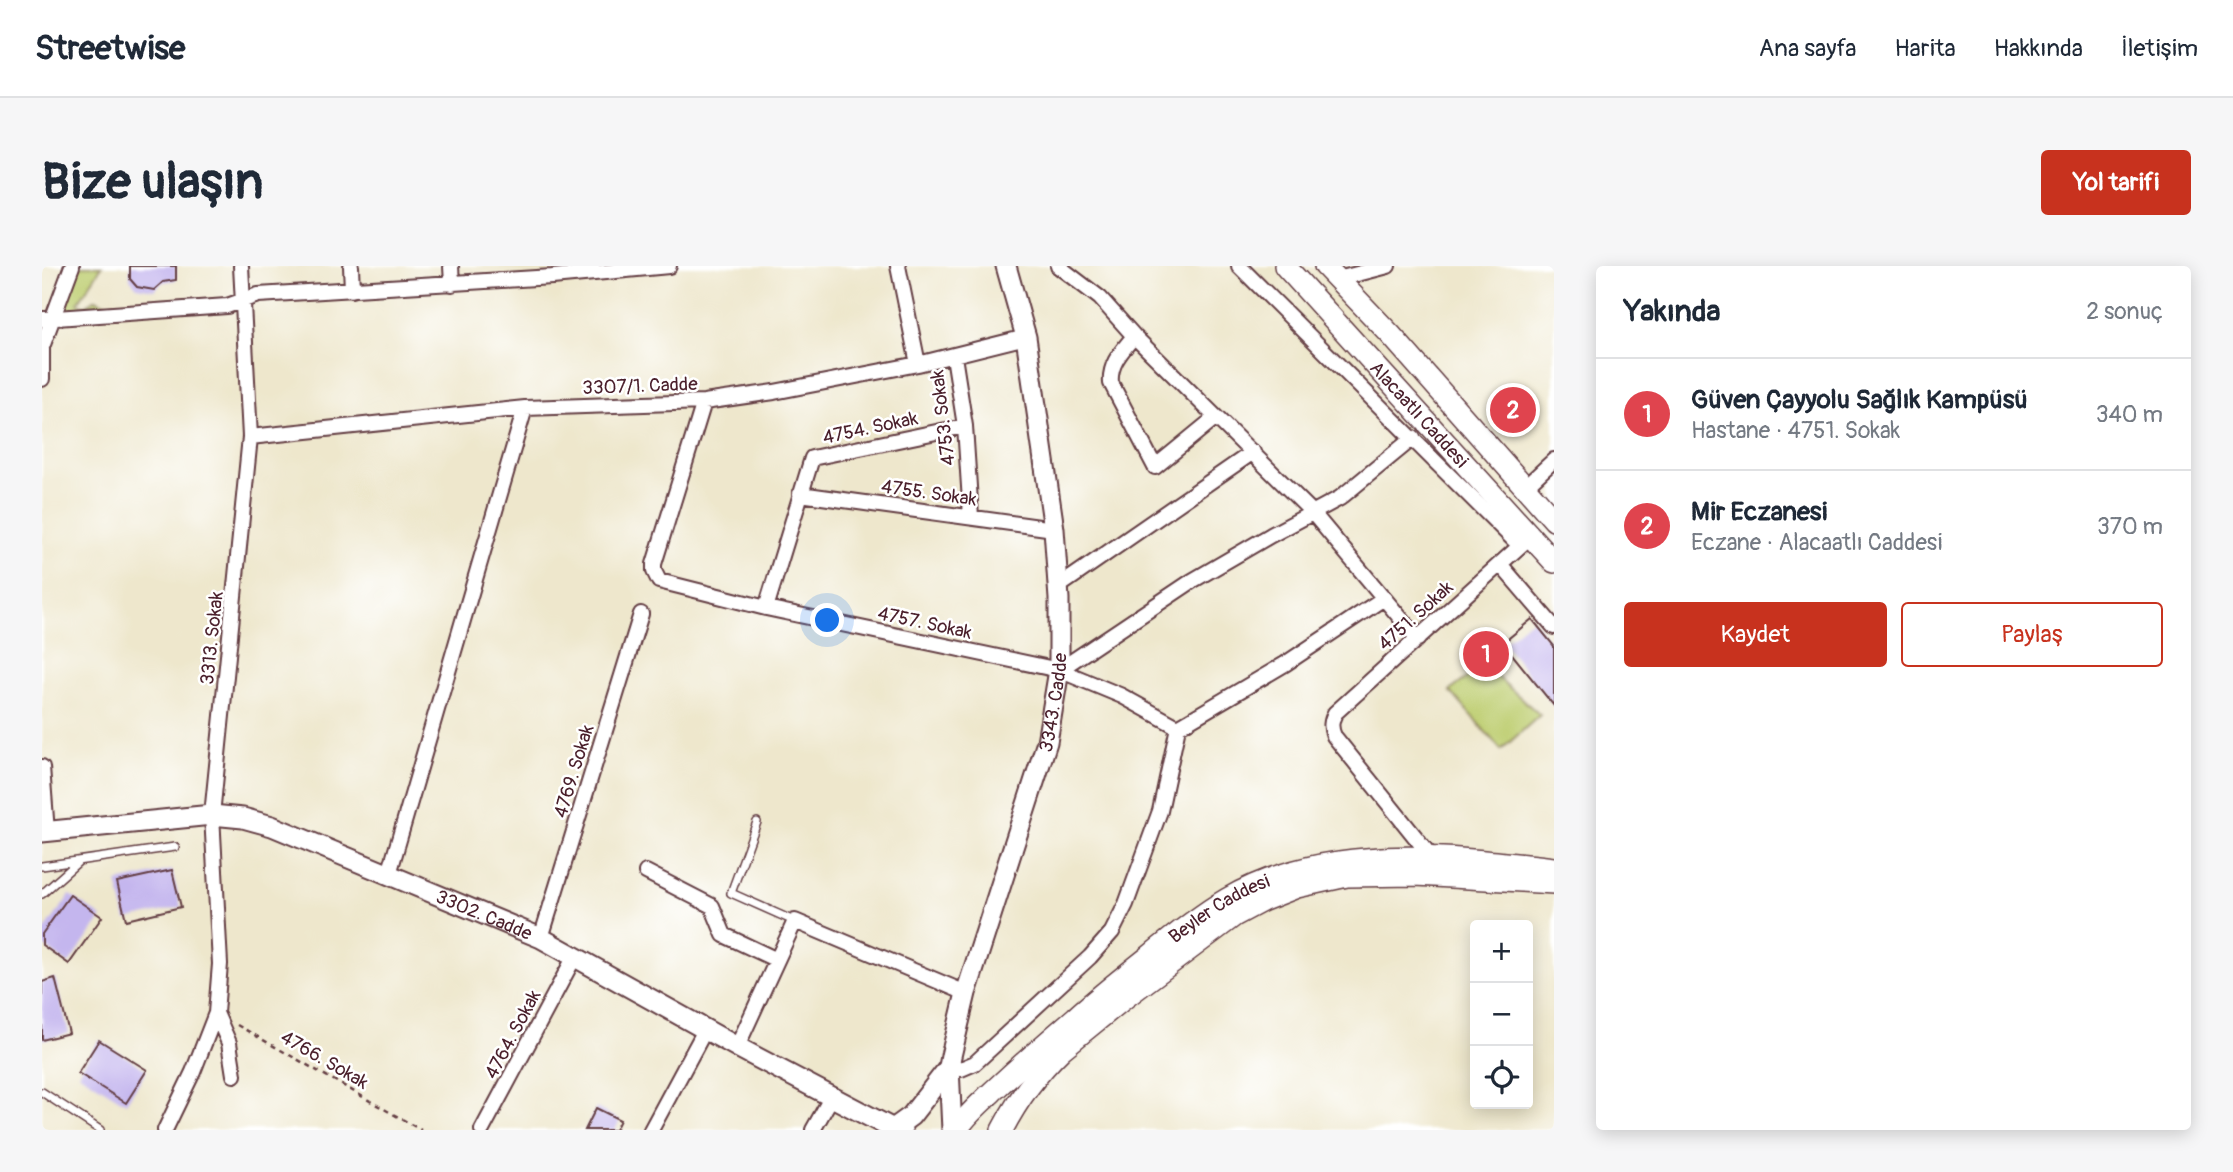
<!DOCTYPE html>
<html lang="tr">
<meta charset="utf-8">
<style>
:root{--surface:#fff;--page:#f6f6f7;--text:#1f2937;--muted:#747a83;--line:#e0e1e3;--accent:#c8321e}
body{margin:0;font-family:Pangolin,sans-serif;background:var(--page);color:var(--text)}
.controls{position:absolute;right:21px;bottom:21px;display:grid;overflow:hidden;border-radius:7px;box-shadow:0 4px 18px #0003}
.controls button{width:63px;height:63px;display:grid;place-items:center;padding:0;border:0;border-bottom:2px solid var(--line);background:var(--surface);color:var(--text);font:35px sans-serif}
.you{position:absolute;left:786px;top:355px;width:24px;height:24px;margin:-18px;border:5px solid #fff;border-radius:50%;background:#1a73e8;box-shadow:0 0 0 10px #1a73e833}
.badge{display:grid;place-items:center;width:46px;height:46px;border-radius:50%;background:var(--accent);color:#fff;font-size:23px;font-weight:700}
.pin{position:absolute;translate:-50% -50%;border:4px solid #fff;box-shadow:0 2px 7px #0006}
.list{margin:0;padding:0;list-style:none}
h2{display:flex;justify-content:space-between;align-items:center;height:91px;margin:0;padding:0 28px;font-size:30px}
h2 small{font-size:23px;font-weight:400;color:var(--muted)}
.list li{display:grid;grid-template-columns:46px 1fr auto;gap:21px;align-items:center;box-sizing:border-box;height:112px;padding:0 28px;border-top:2px solid var(--line)}
.list b{display:block;font-size:26px;white-space:nowrap}
.list p{margin:0;font-size:23px;white-space:nowrap;color:var(--muted)}
.list em{font-size:23px;font-style:normal;color:var(--muted)}
.actions{display:flex;gap:14px;padding:21px 28px}
.actions a{flex:1;padding:16px 0;border:2px solid var(--accent);border-radius:7px;text-align:center;font-size:24px;color:var(--accent)}
.actions .main{background:var(--accent);color:#fff}
.icon{flex:none;width:38px;height:38px;fill:none;stroke:currentColor;stroke-width:2;stroke-linecap:round;stroke-linejoin:round}
.map{position:relative;flex:none;width:1512px;height:864px;overflow:hidden;border-radius:7px}
header{display:flex;align-items:center;gap:42px;box-sizing:border-box;height:98px;padding:0 35px;background:var(--surface);border-bottom:2px solid var(--line)}
header strong{font-size:33px}
nav{display:flex;gap:38px;margin-inline-start:auto;font-size:24px}
.intro{display:flex;align-items:center;justify-content:space-between;box-sizing:border-box;height:168px;padding:0 42px}
h1{margin:0;font-size:49px}
.button{padding:18px 32px;border-radius:7px;background:var(--accent);color:#fff;font-size:24px;font-weight:700}
main{display:flex;gap:42px;padding:0 42px}
aside{flex:1;background:var(--surface);border-radius:7px;box-shadow:0 4px 18px #0003}
.map>svg:first-child{display:block}
.green{fill:#bdcd70;stroke:#84764e;stroke-width:2}
.building{fill:#c4b6ee}
.lines{fill:none;stroke-linecap:round;stroke-linejoin:round}
.service-casing{stroke:#633d43;stroke-width:10}
.minor-casing{stroke:#633d43;stroke-width:18}
.tertiary-casing{stroke:#633d43;stroke-width:23}
.secondary-casing{stroke:#633d43;stroke-width:24}
.path{stroke:#633d43;stroke-width:2.5;stroke-dasharray:5 5;stroke-linecap:butt}
.service{stroke:#fff;stroke-width:7}
.minor{stroke:#fff;stroke-width:14}
.tertiary{stroke:#fff;stroke-width:19}
.secondary{stroke:#fff;stroke-width:21}
.labels{text-anchor:middle;stroke-width:5;stroke-linejoin:round;paint-order:stroke}
.street-label{font-size:19px;fill:#4a1f2b;stroke:#fff}
</style>
<header>
<strong>Streetwise</strong>
<nav><a>Ana sayfa</a><a>Harita</a><a>Hakkında</a><a>İletişim</a></nav>
</header>
<div class="intro"><h1>Bize ulaşın</h1><a class="button">Yol tarifi</a></div>
<main>
<div class="map">
<svg width="1512" height="864" viewBox="0 0 1512 864">
<rect width="100%" height="100%" fill="#fff"/>
<filter id="ink" filterUnits="userSpaceOnUse"><feTurbulence type="fractalNoise" baseFrequency=".0143" numOctaves="2"/><feDisplacementMap in="SourceGraphic" scale="14" xChannelSelector="R" yChannelSelector="G"/><feConvolveMatrix kernelMatrix="1 2 1 2 8 2 1 2 1" color-interpolation-filters="sRGB"/></filter>
<filter id="wash" filterUnits="userSpaceOnUse"><feTurbulence type="fractalNoise" baseFrequency=".00686" numOctaves="4" result="noise"/><feDisplacementMap in="SourceGraphic" scale="28" xChannelSelector="R" yChannelSelector="G"/><feGaussianBlur stdDeviation="1.57" result="paint"/><feColorMatrix in="noise" values="0 0 0 0 0 0 0 0 0 0 0 0 0 0 0 0 0 1.4 0 .05"/><feComposite in="paint" operator="in"/></filter>
<g filter="url(#wash)">
<rect width="100%" height="100%" fill="#eee7cc"/>
<path class="green" d="M34 0H60L36 37 43 40 54 33 66 39 26 47 20 41Z
M1442 399 1498 449 1459 484 1408 425Z"/>
<g id="blocks">
<path class="building" d="M88 0H134V14L121 16 112 24 95 21 88 13Z
M1490 353 1512 380V440L1461 377Z
M130 604 139 641 84 654 75 616Z
M28 629 60 651 27 698 0 679V668Z
M13 712 27 767 0 774V716Z
M57 774 105 804 84 837 36 807Z
M554 842 578 854 573 864H543Z"/>
</g>
</g>
<g filter="url(#ink)">
<use href="#blocks" fill-opacity="0" stroke="#633d43" stroke-width="2"/>
<g class="lines">
<defs>
<path id="service" d="M715 556 689 627 752 655
M0 600 133 581
M0 628 36 596
M0 826 58 864"/>
<path id="minor" d="M309 0 310 24
M409 0 410 18
M856 0 876 98
M1016 0 1058 32 1092 70 1270 246 1376 373
M1197 0 1478 280
M1296 13 1346 0
M0 53 185 40 216 29 510 11 627 0
M1092 70C1081 84 1067 97 1069 117L1113 201 1174 151
M912 90 923 160 929 251
M0 113V81L30 0
M662 136 612 298V305L617 315 724 342 1017 404 1080 430 1136 461
M208 171 483 142 662 136 732 126 876 98 984 71
M1483 221 1512 194
M758 228 1012 263
M1458 298 1512 361
M1016 321 1211 186
M724 342 770 192 923 160
M1017 404 1150 315 1229 269 1298 232 1371 172
M0 501 5 566
M1391 593 1292 470C1288 461 1289 455 1293 447L1489 270
M604 606 670 640 682 669 735 694
M347 608 483 142
M499 672 599 348
M174 747 187 777 192 809
M695 781 753 655 924 727
M907 801 919 803 933 797 1048 691 1070 666 1084 638 1118 545 1136 461 1243 398 1342 332
M123 864 151 806 174 747 178 698 170 549 208 171 199 0
M440 864 533 690
M609 864 663 764
M771 864 789 832"/>
<g id="tertiary">
<path id="s1" d="M0 566 170 549 201 552 230 560 499 672 695 781 851 863 860 864"/>
<path d="M851 863 869 850 907 801"/>
<path id="s2" d="M910 864 907 801 909 790 924 727 1005 476 1017 404V333L1012 263 984 71 964 0"/>
</g>
<g id="secondary">
<path id="s3" d="M1243 0 1512 296"/>
<path d="M1283 0 1348 68 1512 254"/>
<path id="s4" d="M915 864C924 849 938 838 951 825 978 800 1006 775 1034 751 1056 731 1080 712 1104 693 1129 672 1156 650 1185 633 1283 576 1404 590 1512 602"/>
<path d="M960 864C976 833 995 807 1020 783L1084 731 1192 650 1222 634 1255 621 1305 610 1374 609 1512 617"/>
</g>
</defs>
<use href="#service" class="service-casing"/>
<use href="#minor" class="minor-casing"/>
<use href="#tertiary" class="tertiary-casing"/>
<use href="#secondary" class="secondary-casing"/>
<path class="path" d="M195 759 379 864"/>
<use href="#service" class="service"/>
<use href="#minor" class="minor"/>
<use href="#tertiary" class="tertiary"/>
<use href="#secondary" class="secondary"/>
</g>
</g>
<g class="labels">
<g class="street-label">
<text transform="translate(598 119) rotate(-2)" y="7">3307/1. Cadde</text>
<text dy="7" stroke="none"><textPath href="#s3" startOffset="200">Alacaatlı Caddesi</textPath></text>
<text transform="translate(900 152) rotate(-97)" y="7">4753. Sokak</text>
<text transform="translate(828 161) rotate(-12)" y="7">4754. Sokak</text>
<text transform="translate(887 226) rotate(8)" y="7">4755. Sokak</text>
<text transform="translate(1373 349) rotate(-42)" y="7">4751. Sokak</text>
<text transform="translate(883 356) rotate(12)" y="7">4757. Sokak</text>
<text transform="translate(169 372) rotate(-84)" y="7">3313. Sokak</text>
<text dy="7" stroke="none"><textPath href="#s2" startOffset="443">3343. Cadde</textPath></text>
<text transform="translate(531 505) rotate(-73)" y="7">4769. Sokak</text>
<text dy="7" stroke="none"><textPath href="#s4" startOffset="345">Beyler Caddesi</textPath></text>
<text dy="7" stroke="none"><textPath href="#s1" startOffset="462">3302. Cadde</textPath></text>
<text transform="translate(470 768) rotate(-62)" y="7">4764. Sokak</text>
<text transform="translate(283 793) rotate(30)" y="7">4766. Sokak</text>
</g>
</g>
</svg>
<div class="controls">
<button>+</button>
<button>−</button>
<button><svg class="icon" aria-label="locate" viewBox="0 0 24 24"><circle cx="12" cy="12" r="6"/><path d="M12 2v4M12 18v4M2 12h4M18 12h4"/></svg></button>
</div>
<div class="you"></div>
<div class="pin badge" style="left:1444px;top:388px;background:#e0444e">1</div>
<div class="pin badge" style="left:1471px;top:144px;background:#e0444e">2</div>
</div>
<aside>
<h2>Yakında<small>2 sonuç</small></h2>
<ul class="list">
<li><span class="badge" style="background:#e0444e">1</span><div><b>Güven Çayyolu Sağlık Kampüsü</b><p>Hastane · 4751. Sokak</p></div><em>340 m</em></li>
<li><span class="badge" style="background:#e0444e">2</span><div><b>Mir Eczanesi</b><p>Eczane · Alacaatlı Caddesi</p></div><em>370 m</em></li>
</ul>
<div class="actions"><a class="main">Kaydet</a><a>Paylaş</a></div>
</aside>
</main>
